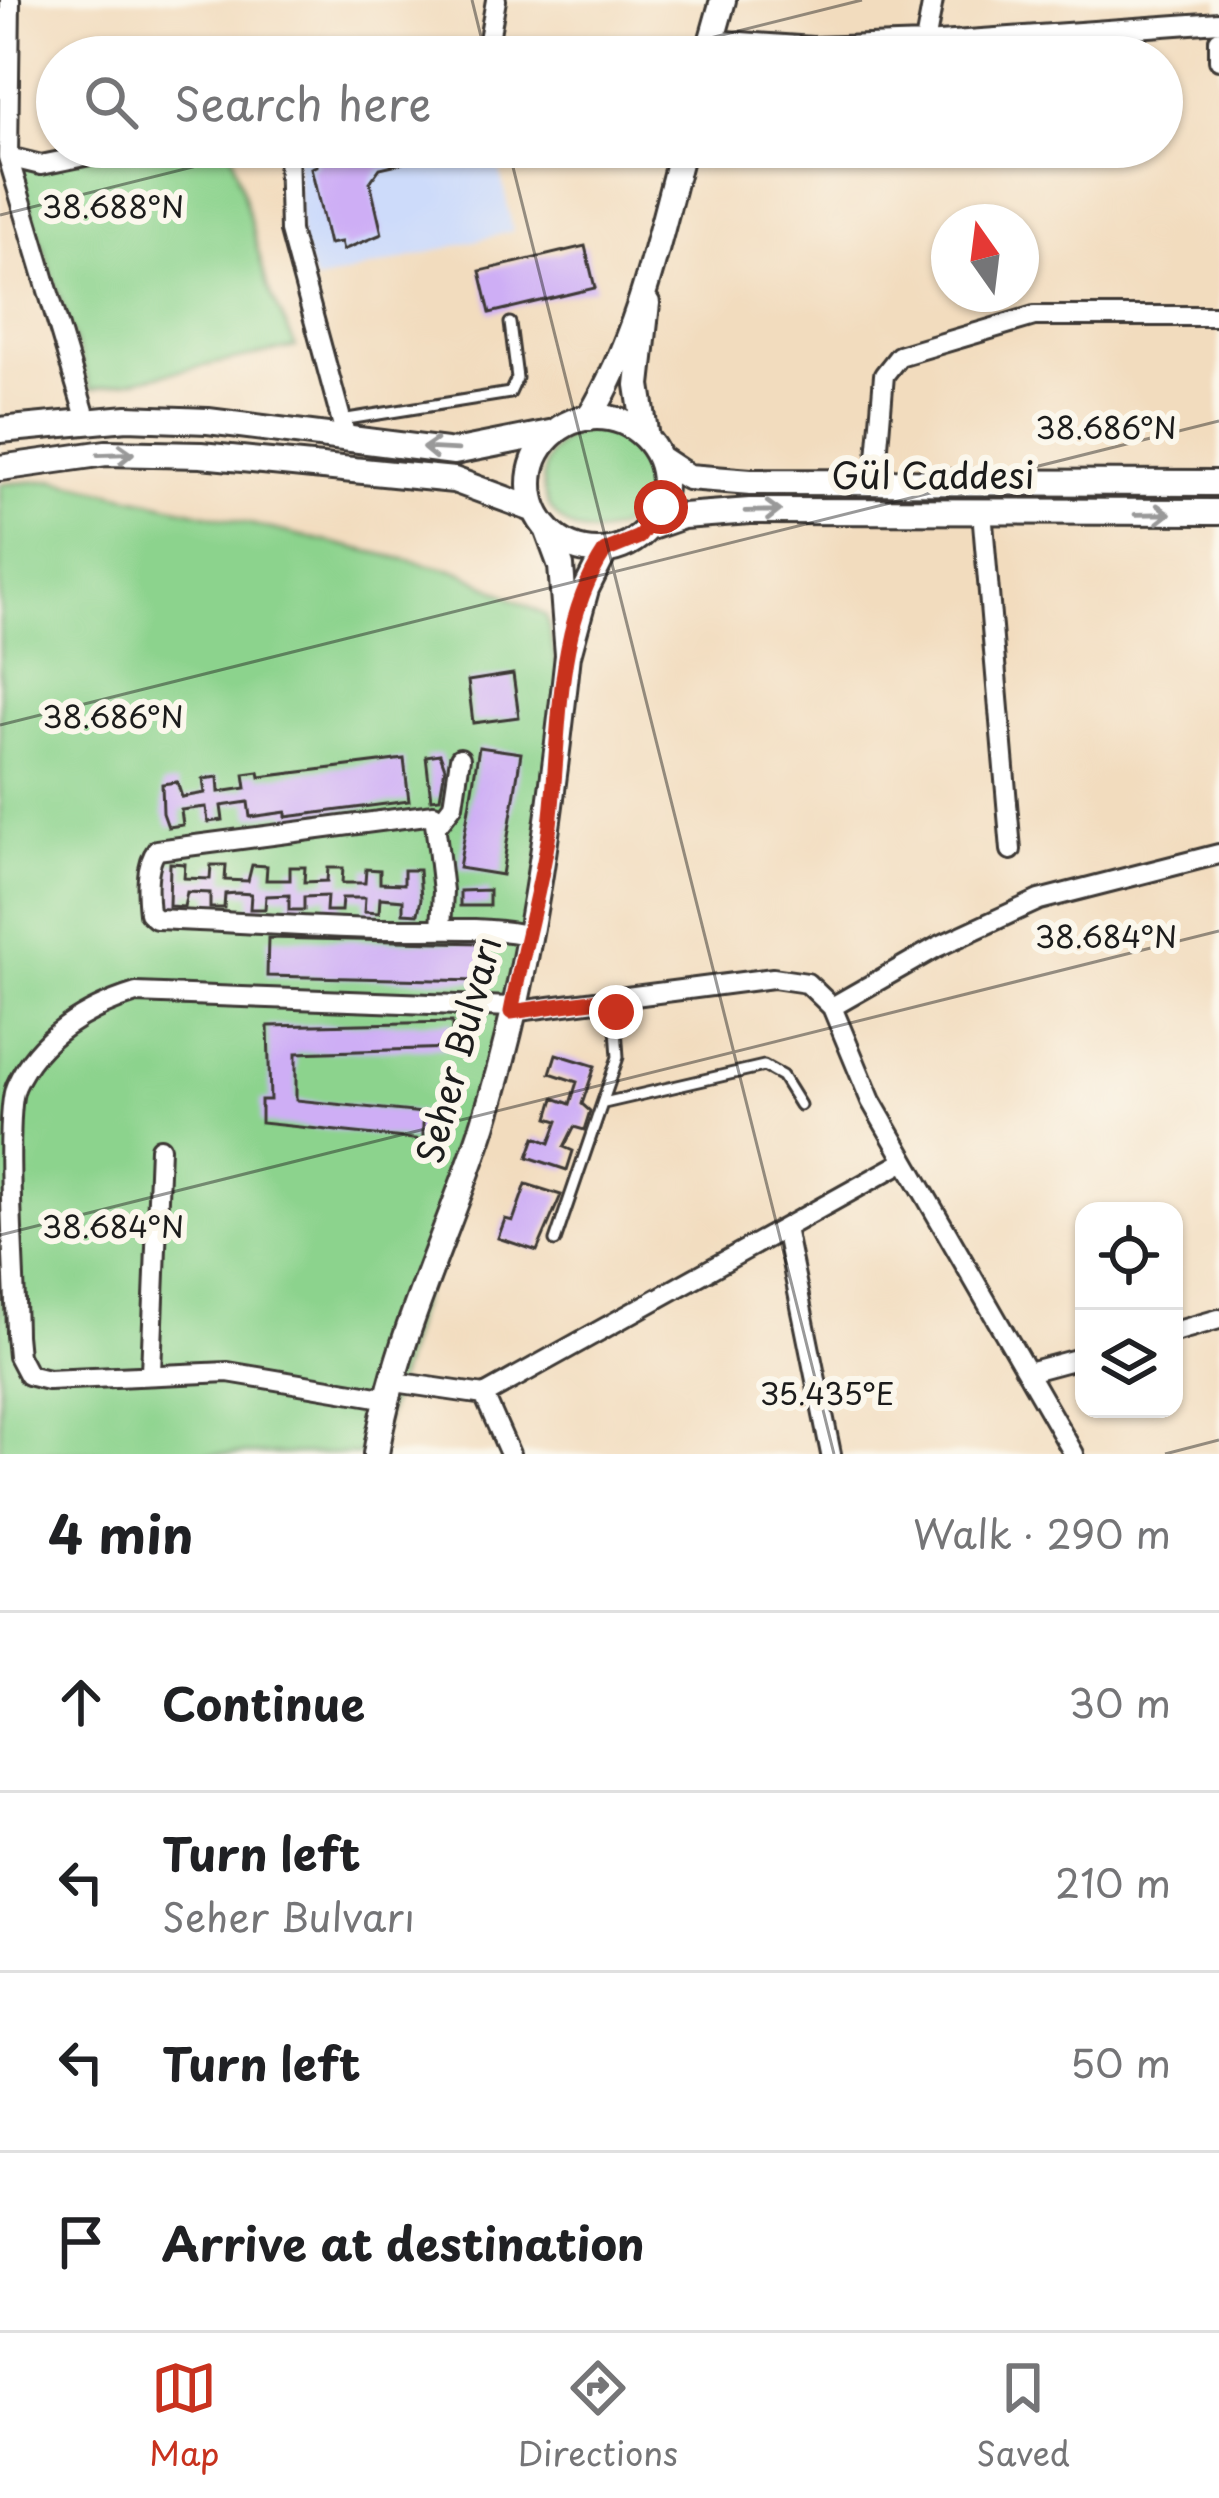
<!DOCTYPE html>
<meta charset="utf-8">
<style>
:root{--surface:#fff;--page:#f6f6f6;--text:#202124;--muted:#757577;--line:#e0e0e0;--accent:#c8321e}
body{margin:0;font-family:"Playpen Sans",sans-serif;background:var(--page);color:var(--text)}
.controls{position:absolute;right:36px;bottom:36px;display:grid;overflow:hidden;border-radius:24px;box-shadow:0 3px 9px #0004}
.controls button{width:108px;height:108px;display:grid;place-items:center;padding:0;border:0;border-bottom:3px solid var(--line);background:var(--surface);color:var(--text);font:60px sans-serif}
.compass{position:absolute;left:931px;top:204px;width:108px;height:108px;border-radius:50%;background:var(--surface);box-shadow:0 3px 9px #0004;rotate:346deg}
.stop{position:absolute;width:36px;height:36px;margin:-27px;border:9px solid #c8321e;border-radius:50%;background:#fff}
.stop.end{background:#c8321e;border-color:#fff;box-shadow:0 3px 12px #0008}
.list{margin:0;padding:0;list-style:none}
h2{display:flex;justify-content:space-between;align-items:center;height:156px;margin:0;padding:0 48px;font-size:51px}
h2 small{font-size:39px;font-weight:400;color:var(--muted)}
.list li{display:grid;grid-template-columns:78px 1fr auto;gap:36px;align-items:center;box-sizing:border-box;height:180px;padding:0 48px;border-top:3px solid var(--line)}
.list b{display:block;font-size:45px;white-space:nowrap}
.list p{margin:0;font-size:39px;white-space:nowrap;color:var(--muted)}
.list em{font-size:39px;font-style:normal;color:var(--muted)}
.icon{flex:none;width:66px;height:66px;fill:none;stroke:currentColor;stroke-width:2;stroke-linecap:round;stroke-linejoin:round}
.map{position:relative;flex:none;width:1219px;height:1454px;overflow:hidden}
.search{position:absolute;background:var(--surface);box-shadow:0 3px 9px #0004;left:36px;right:36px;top:36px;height:132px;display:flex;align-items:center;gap:30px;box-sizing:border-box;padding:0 42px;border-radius:66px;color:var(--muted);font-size:45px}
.sheet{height:876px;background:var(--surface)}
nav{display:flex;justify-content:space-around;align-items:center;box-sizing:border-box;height:168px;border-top:3px solid var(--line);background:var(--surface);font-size:33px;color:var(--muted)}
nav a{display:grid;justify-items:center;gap:6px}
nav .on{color:var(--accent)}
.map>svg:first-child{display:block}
.built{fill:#cddbfa}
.green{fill:#8cd38d;stroke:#547854;stroke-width:3}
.building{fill:#ceaef5}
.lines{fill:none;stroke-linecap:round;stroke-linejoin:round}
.service-casing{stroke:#3c3934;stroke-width:15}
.minor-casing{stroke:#3c3934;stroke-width:24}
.tertiary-casing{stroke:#3c3934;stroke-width:30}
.service{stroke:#fff;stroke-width:9}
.minor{stroke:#fff;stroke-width:18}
.tertiary{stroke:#fff;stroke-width:24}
.oneway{stroke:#999}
.route{stroke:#c8321e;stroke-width:15}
.ticks{fill:none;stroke:#1c1c1c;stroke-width:3;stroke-opacity:0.45}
.labels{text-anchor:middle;stroke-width:12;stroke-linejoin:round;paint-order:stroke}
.street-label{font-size:36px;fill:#1c1c1c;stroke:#fbf7ec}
.ticks-label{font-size:30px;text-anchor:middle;fill:#1c1c1c;stroke:#fbf7ec;stroke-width:12;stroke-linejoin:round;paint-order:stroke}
</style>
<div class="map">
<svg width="1219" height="1454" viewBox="0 0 1219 1454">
<rect width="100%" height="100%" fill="#fbf7ec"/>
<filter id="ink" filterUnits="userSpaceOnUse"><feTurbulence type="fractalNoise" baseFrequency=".00833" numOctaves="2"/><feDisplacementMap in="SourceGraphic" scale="24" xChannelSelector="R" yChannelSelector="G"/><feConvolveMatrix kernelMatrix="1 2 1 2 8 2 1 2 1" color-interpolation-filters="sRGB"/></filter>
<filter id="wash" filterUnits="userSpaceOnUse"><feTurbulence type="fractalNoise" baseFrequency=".004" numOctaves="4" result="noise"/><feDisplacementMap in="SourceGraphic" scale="48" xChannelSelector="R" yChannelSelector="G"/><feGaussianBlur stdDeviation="2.7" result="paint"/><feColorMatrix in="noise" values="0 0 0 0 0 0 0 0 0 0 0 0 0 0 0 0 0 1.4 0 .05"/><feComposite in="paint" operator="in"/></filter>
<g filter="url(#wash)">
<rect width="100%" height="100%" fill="#f2dcbe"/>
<path class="built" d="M295 147H495L513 231 315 282 300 242Z"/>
<path class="green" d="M129 147H231L267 286 296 347 91 389 16 168Z
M543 481a52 52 0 1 1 104 0a52 52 0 1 1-104 0Z
M56 480 460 572 546 616 561 685 532 921 376 1454H0V484Z"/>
<g id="blocks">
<path class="building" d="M318 147H449L450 152 380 168 370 182 382 234 343 250 341 242 329 244 311 168 317 166Z
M585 246 595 288 490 313 480 271Z
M513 674 519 717 473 723 468 681Z
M479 747 521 753 502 875 459 868Z
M440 754 445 768 440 798 431 799 426 756Z
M404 759 409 801 286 817V812L250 817 248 802 221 806 223 820 208 822 206 807 181 810 183 825 168 827 163 813 162 784 177 782 182 797 205 793 203 779 218 777 219 792 246 788 244 774 259 772 260 777Z
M170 863 185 864 184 878 210 879 211 865H226L225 880 248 881 252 865 267 866 266 880H290V867H305L304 882 327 881 328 868H343L342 883H365L366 869 380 870V883L404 884V870H419L421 899 418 914 403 913V900L380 898 379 913 364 912 365 898H342L341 911H326L327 896 304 897V910H289V895L266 896 265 909H250L251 894 237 893 225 894 224 908H210V893L187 892 184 907 169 906Z
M489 890V906H460V891Z
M268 938 481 943 483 967 479 981 267 976Z
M452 1022V1048L296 1053V1100L423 1113V1140L261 1123V1100H270L268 1026Z
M556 1054 595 1066 582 1104 590 1111 584 1130 574 1127 564 1147 573 1151 567 1170 528 1157 535 1137 550 1143 558 1121 548 1118 554 1098 570 1104 577 1082 550 1073Z
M526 1184 561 1195 537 1251 498 1238 505 1219 513 1221Z"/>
</g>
</g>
<g filter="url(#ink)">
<use href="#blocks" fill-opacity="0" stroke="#3c3934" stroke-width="3"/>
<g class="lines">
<defs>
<path id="service" d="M341 420 510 393 517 378 510 323
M604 1103 764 1066 782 1076 800 1105
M555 1241 618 1057 614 999"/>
<path id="minor" d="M10 0 8 157 87 421
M933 0 925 43 1219 22
M712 40 813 47 925 43
M1219 40V60
M486 57 496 0
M288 147 290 231 347 441
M8 157 41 165 129 147
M875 482 884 375 899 356 1034 316H1219
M982 511 1011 850
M439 823 453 805 460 758
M441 929 443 891 434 814 157 850C145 865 147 894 149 913L156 919C230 922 305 927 379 929 429 930 478 925 527 935
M832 1007 937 947 1039 900 1219 854
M511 1012 773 978 807 983 832 1007 871 1101 1074 1454
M785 1228 831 1454
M1174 1332 1219 1319
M151 1372 160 1148
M1028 1372 1084 1357
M395 1382 484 1395 905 1161
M484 1395 510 1454
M389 1399 228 1372 48 1380 28 1375 18 1356 16 1335C16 1292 3 1114 16 1086 38 1037 87 1008 136 993L512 1007"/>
<path id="tertiary" d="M707 57 723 0
M530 484a67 67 0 1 1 134 0a67 67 0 1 1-134 0Z
M589 418C639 336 659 238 683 147
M0 430 127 418 208 421 454 452 555 432
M646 438 638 385 647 303
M659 458 688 477 751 482 1219 483
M0 468 106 453 201 455 454 480 535 510
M648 528 683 516 750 511 1219 512
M548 531 561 566 568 655 586 589 605 551
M376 1454C394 1340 449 1233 484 1123 531 972 551 812 568 655"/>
</defs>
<use href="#service" class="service-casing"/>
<use href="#minor" class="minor-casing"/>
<use href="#tertiary" class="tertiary-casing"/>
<use href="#service" class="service"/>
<use href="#minor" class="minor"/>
<use href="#tertiary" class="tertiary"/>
</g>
<defs><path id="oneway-shaft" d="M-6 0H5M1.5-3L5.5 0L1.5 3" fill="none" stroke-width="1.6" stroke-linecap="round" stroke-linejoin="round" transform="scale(3)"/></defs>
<g class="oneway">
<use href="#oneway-shaft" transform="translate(440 449) rotate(-177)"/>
<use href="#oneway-shaft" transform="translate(116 454) rotate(-2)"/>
<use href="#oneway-shaft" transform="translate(763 511) rotate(-1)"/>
<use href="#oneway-shaft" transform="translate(1153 514) rotate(-1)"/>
</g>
</g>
<g class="lines" filter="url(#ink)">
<path class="route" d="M616 1012 614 998 511 1012C522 955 538 898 548 840 562 747 551 632 605 551L639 537 661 507"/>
</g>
<path class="ticks" d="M472 0 486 57M634 57 862 0M508 147 834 1454M0 215 273 147M0 725 1219 421M0 1235 1219 931M1165 1454 1219 1440"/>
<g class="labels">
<g class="street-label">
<text x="933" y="489">Gül Caddesi</text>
<text transform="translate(459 1050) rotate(-75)" y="13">Seher Bulvarı</text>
</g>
</g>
<g class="ticks-label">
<text x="113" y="218">38.688°N</text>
<text x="1106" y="439">38.686°N</text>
<text x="113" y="728">38.686°N</text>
<text x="1106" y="948">38.684°N</text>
<text x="113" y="1238">38.684°N</text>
<text x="827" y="1405">35.435°E</text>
</g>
</svg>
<div class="controls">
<button><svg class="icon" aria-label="locate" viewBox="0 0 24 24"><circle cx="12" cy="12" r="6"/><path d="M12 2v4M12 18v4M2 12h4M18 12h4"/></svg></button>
<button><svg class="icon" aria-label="layers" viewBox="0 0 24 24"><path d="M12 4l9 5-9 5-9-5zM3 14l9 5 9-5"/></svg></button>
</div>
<svg class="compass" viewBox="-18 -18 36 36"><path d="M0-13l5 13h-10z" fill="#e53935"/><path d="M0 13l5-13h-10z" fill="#757577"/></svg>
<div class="stop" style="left:661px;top:507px"></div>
<div class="stop end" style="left:616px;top:1012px"></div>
<div class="search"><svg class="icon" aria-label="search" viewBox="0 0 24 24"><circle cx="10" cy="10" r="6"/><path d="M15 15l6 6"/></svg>Search here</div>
</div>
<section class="sheet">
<h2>4 min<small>Walk · 290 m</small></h2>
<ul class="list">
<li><svg class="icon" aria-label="ahead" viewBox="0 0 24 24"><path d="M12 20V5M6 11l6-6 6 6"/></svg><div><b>Continue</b></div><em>30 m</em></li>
<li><svg class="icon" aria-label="left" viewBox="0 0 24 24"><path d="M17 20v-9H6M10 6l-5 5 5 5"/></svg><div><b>Turn left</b><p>Seher Bulvarı</p></div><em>210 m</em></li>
<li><svg class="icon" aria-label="left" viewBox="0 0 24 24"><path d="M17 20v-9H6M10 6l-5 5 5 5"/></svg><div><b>Turn left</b></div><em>50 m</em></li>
<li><svg class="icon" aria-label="arrive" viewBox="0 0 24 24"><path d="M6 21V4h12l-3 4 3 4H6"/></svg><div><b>Arrive at destination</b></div></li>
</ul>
</section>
<nav>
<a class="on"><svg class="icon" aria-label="map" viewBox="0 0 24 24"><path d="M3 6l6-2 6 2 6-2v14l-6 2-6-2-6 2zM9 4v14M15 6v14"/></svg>Map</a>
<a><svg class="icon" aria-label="directions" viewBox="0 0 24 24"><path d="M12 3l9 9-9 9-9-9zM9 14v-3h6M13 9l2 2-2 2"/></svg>Directions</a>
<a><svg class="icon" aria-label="saved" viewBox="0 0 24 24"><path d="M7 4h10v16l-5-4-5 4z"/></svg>Saved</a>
</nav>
